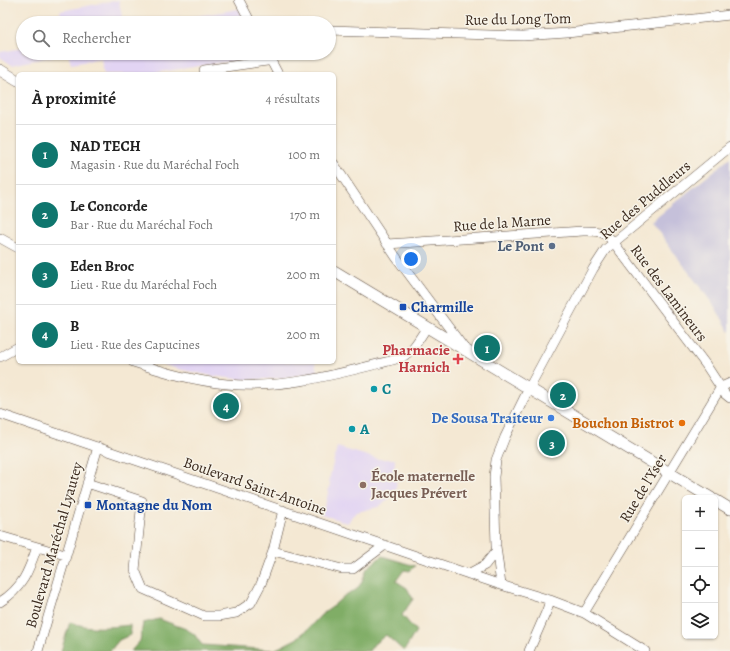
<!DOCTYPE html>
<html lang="fr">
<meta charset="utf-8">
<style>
:root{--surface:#fff;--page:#f2f2f2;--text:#222;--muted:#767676;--line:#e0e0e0;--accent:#0f766e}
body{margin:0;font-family:Alegreya,serif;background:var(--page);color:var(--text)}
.controls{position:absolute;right:12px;bottom:12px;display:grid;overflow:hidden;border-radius:6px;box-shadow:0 1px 3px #0004}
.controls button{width:36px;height:36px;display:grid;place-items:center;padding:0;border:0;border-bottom:1px solid var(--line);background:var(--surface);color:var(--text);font:20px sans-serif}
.you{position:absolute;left:411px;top:259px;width:14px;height:14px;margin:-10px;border:3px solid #fff;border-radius:50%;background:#1a73e8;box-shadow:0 0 0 6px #1a73e833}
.badge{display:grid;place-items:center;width:26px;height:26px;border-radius:50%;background:var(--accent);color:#fff;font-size:13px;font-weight:700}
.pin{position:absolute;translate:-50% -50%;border:2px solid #fff;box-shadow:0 1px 4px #0006}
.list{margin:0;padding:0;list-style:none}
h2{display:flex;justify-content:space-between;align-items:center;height:52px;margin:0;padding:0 16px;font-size:17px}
h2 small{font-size:13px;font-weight:400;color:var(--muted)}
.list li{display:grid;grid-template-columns:26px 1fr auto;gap:12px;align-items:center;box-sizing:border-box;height:60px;padding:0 16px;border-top:1px solid var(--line)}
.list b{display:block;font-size:15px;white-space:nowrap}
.list p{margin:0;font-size:13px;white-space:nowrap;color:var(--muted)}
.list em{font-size:13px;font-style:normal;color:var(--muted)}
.icon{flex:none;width:22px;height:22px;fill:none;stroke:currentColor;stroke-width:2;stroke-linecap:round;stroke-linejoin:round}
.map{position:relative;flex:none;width:730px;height:651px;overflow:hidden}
.search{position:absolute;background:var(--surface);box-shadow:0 1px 3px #0004;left:16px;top:16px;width:320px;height:44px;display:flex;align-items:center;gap:10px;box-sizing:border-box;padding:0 14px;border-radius:22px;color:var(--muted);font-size:15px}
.panel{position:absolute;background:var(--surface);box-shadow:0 1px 3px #0004;left:16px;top:72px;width:320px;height:292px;border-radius:6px}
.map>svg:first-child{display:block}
.built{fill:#e2d4f3}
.industrial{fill:#c5c0da}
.forest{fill:#80ad66;stroke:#5e6c42}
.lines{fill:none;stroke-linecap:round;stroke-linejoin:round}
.minor-casing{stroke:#574639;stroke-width:10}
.major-casing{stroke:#574639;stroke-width:12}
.minor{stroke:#fff;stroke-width:9}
.major{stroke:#fff;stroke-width:11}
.service-dot{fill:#5c6f8a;stroke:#f7f3e8;stroke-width:1.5}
.transit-dot{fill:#1a4fb4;stroke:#f7f3e8;stroke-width:1.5}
.health-dot{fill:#e0444e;stroke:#f7f3e8;stroke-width:1.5}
.culture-dot{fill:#0f9aa8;stroke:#f7f3e8;stroke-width:1.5}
.shop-dot{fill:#3f7fe0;stroke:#f7f3e8;stroke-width:1.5}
.food-dot{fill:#e8710a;stroke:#f7f3e8;stroke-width:1.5}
.education-dot{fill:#8d6e63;stroke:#f7f3e8;stroke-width:1.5}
.labels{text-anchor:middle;stroke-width:3;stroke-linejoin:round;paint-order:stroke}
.street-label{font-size:15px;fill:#3b2a1e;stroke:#f7f3e8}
.service-label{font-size:15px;font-weight:bold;fill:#4e5e75;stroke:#f7f3e8;text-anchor:end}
.transit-label{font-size:15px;font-weight:bold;fill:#164399;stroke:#f7f3e8;text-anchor:start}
.health-label{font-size:15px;font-weight:bold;fill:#be3a42;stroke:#f7f3e8;text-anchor:end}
.culture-label{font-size:15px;font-weight:bold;fill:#0d838f;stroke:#f7f3e8;text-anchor:start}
.shop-label{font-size:15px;font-weight:bold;fill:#366cbe;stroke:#f7f3e8;text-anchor:end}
.food-label{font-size:15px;font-weight:bold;fill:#c56008;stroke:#f7f3e8;text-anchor:end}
.education-label{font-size:15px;font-weight:bold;fill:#785e54;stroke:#f7f3e8;text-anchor:start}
</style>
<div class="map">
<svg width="730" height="651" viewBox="0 0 730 651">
<rect width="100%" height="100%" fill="#f7f3e8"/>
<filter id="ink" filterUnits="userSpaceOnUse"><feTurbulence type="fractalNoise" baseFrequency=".025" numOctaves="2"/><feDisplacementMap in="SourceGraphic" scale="8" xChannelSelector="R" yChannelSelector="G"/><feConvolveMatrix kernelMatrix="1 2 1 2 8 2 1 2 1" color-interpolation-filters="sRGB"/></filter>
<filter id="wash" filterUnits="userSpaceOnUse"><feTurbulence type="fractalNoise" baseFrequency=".012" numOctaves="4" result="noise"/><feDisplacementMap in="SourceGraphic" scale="16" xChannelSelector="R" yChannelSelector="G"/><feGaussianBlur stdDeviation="0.9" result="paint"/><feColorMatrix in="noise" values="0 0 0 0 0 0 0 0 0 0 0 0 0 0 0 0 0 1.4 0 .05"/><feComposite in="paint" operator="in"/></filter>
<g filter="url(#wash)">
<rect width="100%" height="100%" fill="#f4e8d3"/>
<path class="built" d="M119 0 123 23H62L60 11Z
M239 9 246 23H156Z
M23 48V53H261L259 57 147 74H104L101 59 71 64 68 53 12 65 0 57V52Z
M157 362H315L317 372 283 378 246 380 212 376 174 368Z
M337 447 378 459H395L394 473H397L396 490 387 501 378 507 357 512 352 516 348 523 317 513 325 506 330 484 329 480Z"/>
<path class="industrial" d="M730 158V332L715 307 651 222Z"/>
<path class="forest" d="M382 556 415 566 410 571 404 570 396 581 407 588 413 599 402 615 416 631 404 651 386 635 374 644 369 651H131L140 641 143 623 159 619 186 629 194 634 202 645 274 650 296 639 308 629 321 615 331 608 345 595 356 590 362 582 367 568Z
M70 622C90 630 109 627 130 625V635L119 640 110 651H61Z"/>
</g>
<g filter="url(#ink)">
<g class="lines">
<defs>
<path id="minor" d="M239 0 251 23
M329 30 523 36 567 33 730 15
M267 53 278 74
M204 70 267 61 270 59
M334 164 396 257 464 348
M0 238 18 248
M387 244 583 231C598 231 604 230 614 243L706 365 725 394 730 398
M0 357 18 347
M133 362C164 372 194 381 227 384 286 390 344 372 401 358 413 351 419 339 427 327
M0 414 501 585 550 600 584 613 645 651
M87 483 142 501 135 570 143 589 204 616H219L236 613 251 603 261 584 273 551 342 569H353L385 545
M0 536 65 555
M273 551 283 510
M468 574 485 565 496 551
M501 585 496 546 494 477 496 460 505 437 529 388 593 269 606 249 730 147
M0 602C23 588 29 570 37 547
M584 613 721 387 730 383
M38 651 98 447
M529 651 547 610 550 600"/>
<path id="major" d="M0 70 18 81
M334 271 711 498
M715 500 730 509"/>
</defs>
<use href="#minor" class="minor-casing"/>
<use href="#major" class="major-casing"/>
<use href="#minor" class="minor"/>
<use href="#major" class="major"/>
</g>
</g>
<circle class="service-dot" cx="552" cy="246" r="4"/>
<g class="transit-dot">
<rect x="399" y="303" width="8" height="8" rx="2"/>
<rect x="84" y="501" width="8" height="8" rx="2"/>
</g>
<path class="health-dot" d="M456 353h4v4h4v4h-4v4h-4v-4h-4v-4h4z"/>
<g class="culture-dot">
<circle cx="374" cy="389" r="4"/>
<circle cx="352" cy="429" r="4"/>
</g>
<circle class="shop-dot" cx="551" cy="418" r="4"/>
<circle class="food-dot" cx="682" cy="423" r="4"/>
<circle class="education-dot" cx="363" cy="485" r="4"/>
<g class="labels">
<g class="street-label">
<text transform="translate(518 19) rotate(-1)" y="5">Rue du Long Tom</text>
<text transform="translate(645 200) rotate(-40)" y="5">Rue des Puddleurs</text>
<text transform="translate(502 223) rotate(-4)" y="5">Rue de la Marne</text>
<text transform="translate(669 293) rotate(53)" y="5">Rue des Lamineurs</text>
<text transform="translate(255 486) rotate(19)" y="5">Boulevard Saint-Antoine</text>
<text transform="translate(643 488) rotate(-59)" y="5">Rue de l'Yser</text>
<text transform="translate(54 545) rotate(-74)" y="5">Boulevard Maréchal Lyautey</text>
</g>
<g class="service-label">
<text x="544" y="251">Le Pont</text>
</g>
<g class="transit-label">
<text x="411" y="312">Charmille</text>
<text x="96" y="510">Montagne du Nom</text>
</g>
<g class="health-label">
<text x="450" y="355">Pharmacie<tspan x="450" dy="17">Harnich</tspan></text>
</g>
<g class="culture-label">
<text x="382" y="394">C</text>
<text x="360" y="434">A</text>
</g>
<g class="shop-label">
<text x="543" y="423">De Sousa Traiteur</text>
</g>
<g class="food-label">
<text x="674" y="428">Bouchon Bistrot</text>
</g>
<g class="education-label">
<text x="371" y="481">École maternelle<tspan x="371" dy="17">Jacques Prévert</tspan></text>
</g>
</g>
</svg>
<div class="controls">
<button>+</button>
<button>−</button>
<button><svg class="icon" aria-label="locate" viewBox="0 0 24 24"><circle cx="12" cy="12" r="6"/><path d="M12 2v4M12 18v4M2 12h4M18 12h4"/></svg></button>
<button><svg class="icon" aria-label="layers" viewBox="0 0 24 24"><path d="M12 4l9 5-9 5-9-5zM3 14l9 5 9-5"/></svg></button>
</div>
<div class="you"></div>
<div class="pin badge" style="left:487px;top:348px">1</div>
<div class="pin badge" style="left:563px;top:395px">2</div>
<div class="pin badge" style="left:552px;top:443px">3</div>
<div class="pin badge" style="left:226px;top:406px">4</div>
<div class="search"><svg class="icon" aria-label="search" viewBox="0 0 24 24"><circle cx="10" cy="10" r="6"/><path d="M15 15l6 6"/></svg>Rechercher</div>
<section class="panel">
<h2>À proximité<small>4 résultats</small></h2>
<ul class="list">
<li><span class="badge">1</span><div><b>NAD TECH</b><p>Magasin · Rue du Maréchal Foch</p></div><em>100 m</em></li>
<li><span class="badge">2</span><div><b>Le Concorde</b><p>Bar · Rue du Maréchal Foch</p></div><em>170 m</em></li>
<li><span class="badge">3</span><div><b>Eden Broc</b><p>Lieu · Rue du Maréchal Foch</p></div><em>200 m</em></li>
<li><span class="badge">4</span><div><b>B</b><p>Lieu · Rue des Capucines</p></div><em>200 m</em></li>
</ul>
</section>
</div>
